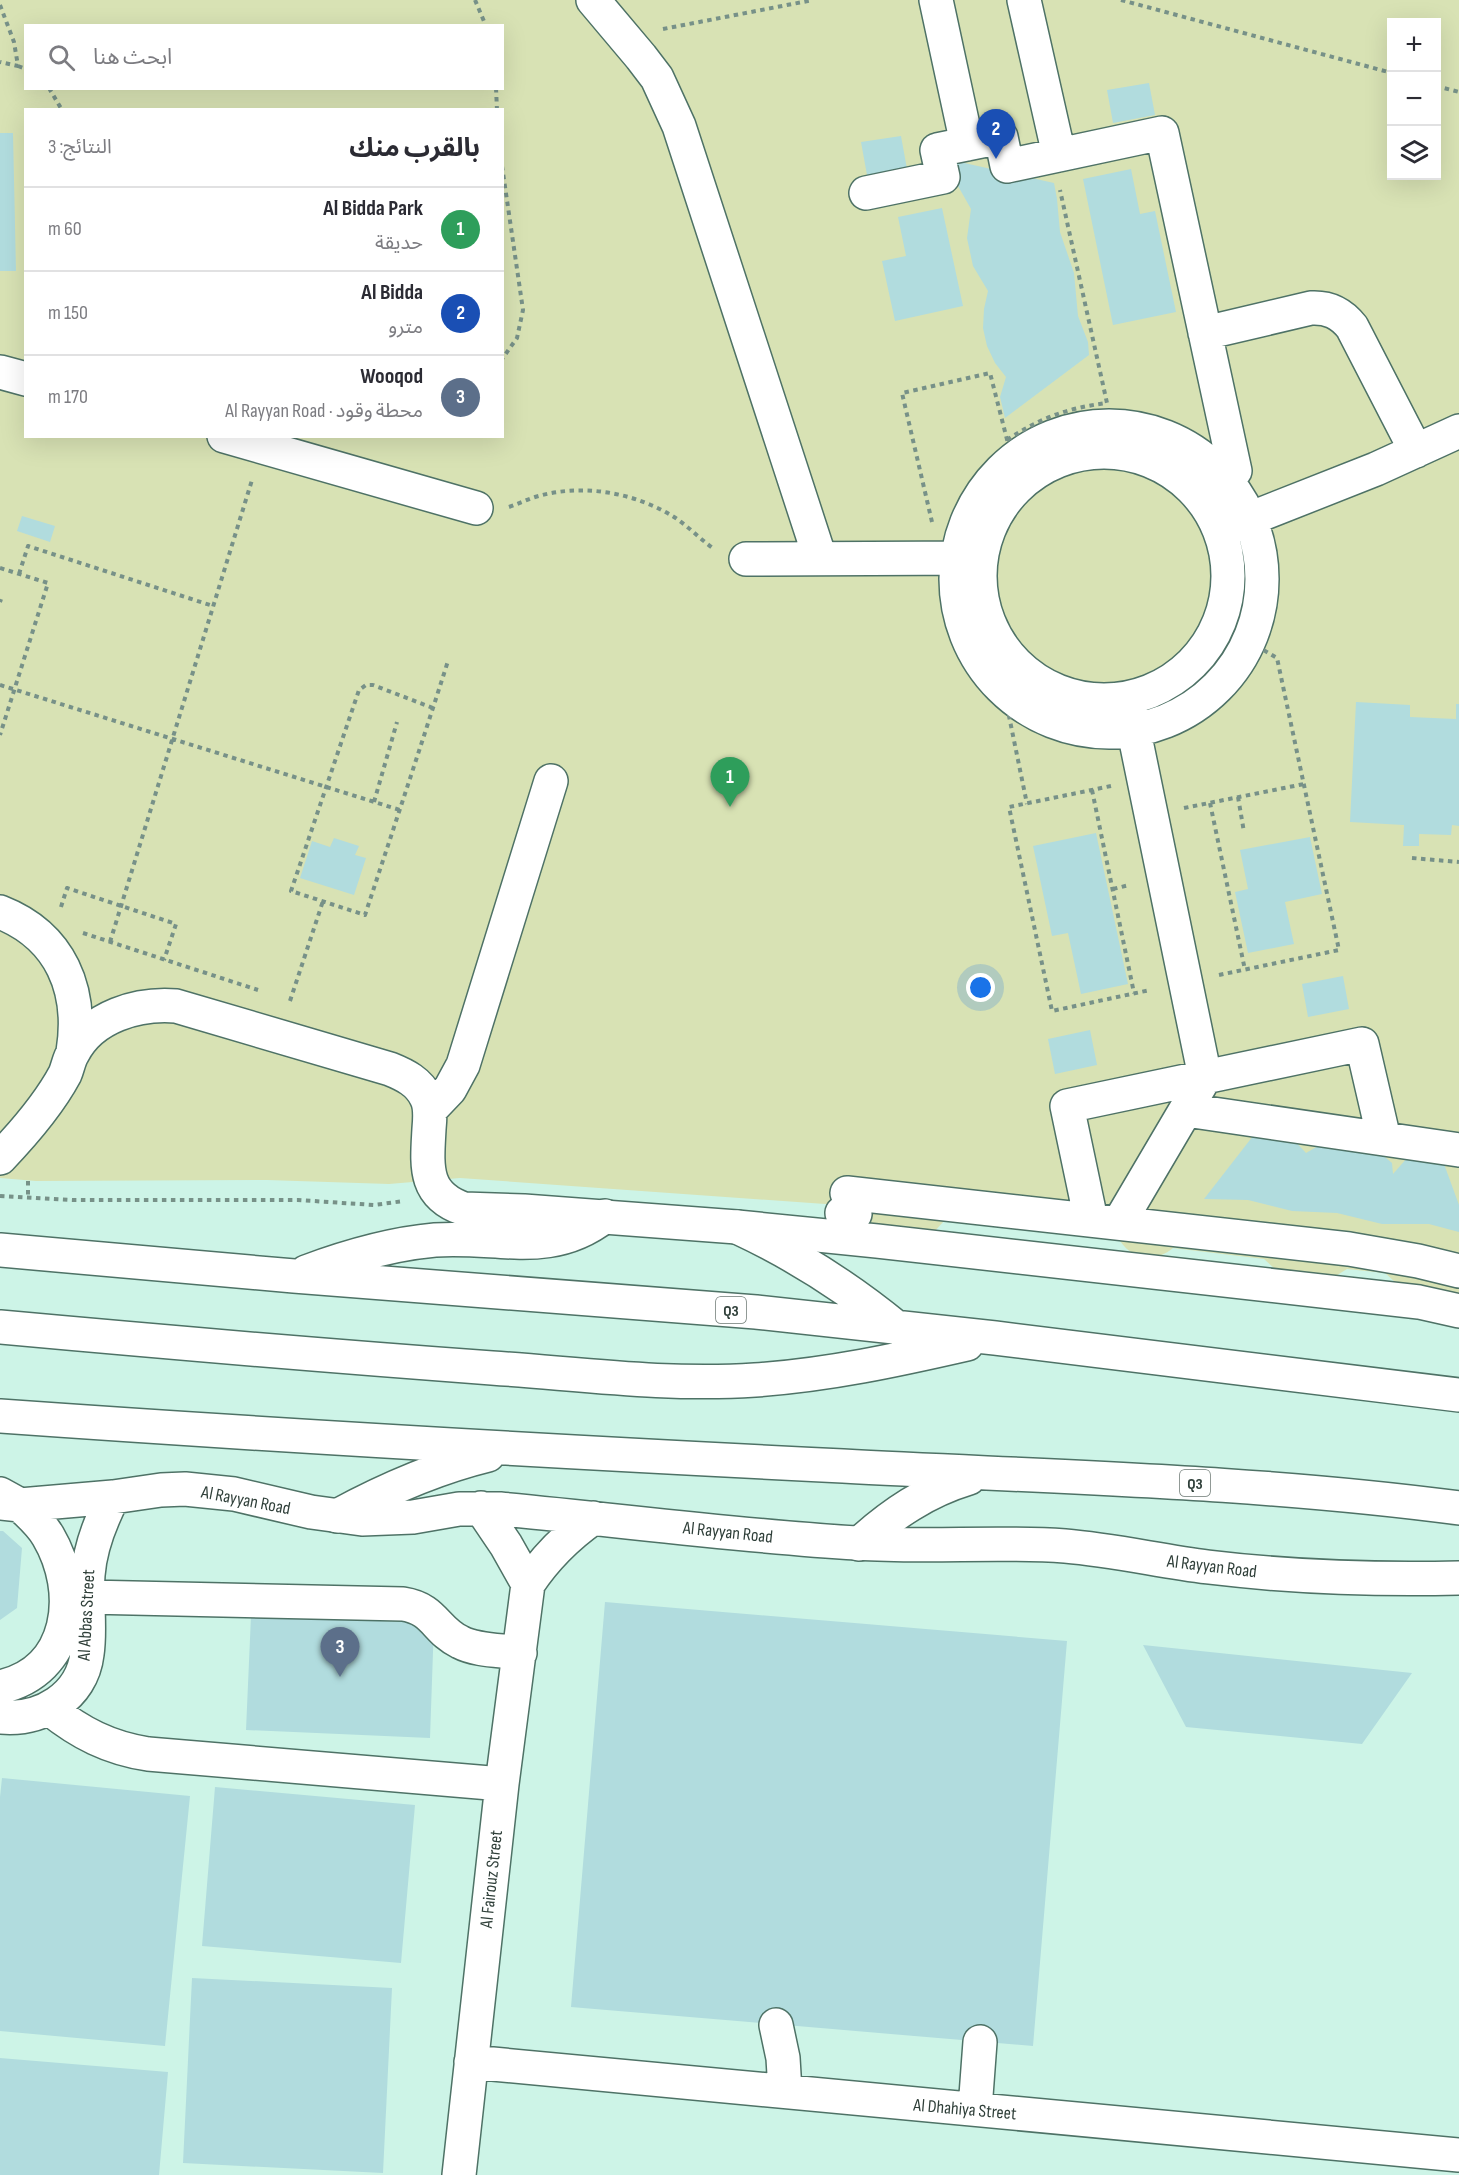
<!DOCTYPE html>
<html lang="ar">
<meta charset="utf-8">
<style>
:root{--surface:#fff;--page:#f7f7f7;--text:#2b2b33;--muted:#7c7c81;--line:#e1e1e2;--accent:#0b8043}
body{margin:0;font-family:"Sofia Sans Condensed","Noto Sans Arabic",sans-serif;background:var(--page);color:var(--text);direction:rtl}
.controls{position:absolute;right:18px;top:18px;display:grid;overflow:hidden;border-radius:0px;box-shadow:0 6px 24px #0002}
.controls button{width:54px;height:54px;display:grid;place-items:center;padding:0;border:0;border-bottom:2px solid var(--line);background:var(--surface);color:var(--text);font:30px sans-serif}
.you{position:absolute;left:981px;top:988px;width:21px;height:21px;margin:-15px;border:4px solid #fff;border-radius:50%;background:#1a73e8;box-shadow:0 0 0 9px #1a73e833}
.badge{display:grid;place-items:center;width:39px;height:39px;border-radius:50%;background:var(--accent);color:#fff;font-size:20px;font-weight:700}
.pin{position:absolute;translate:-50% -50px;filter:drop-shadow(0 2px 3px #0008)}
.pin::after{content:'';position:absolute;top:32px;width:21px;height:18px;background:inherit;clip-path:polygon(0 0,100% 0,50% 100%)}
.list{margin:0;padding:0;list-style:none}
h2{display:flex;justify-content:space-between;align-items:center;height:78px;margin:0;padding:0 24px;font-size:26px}
h2 small{font-size:20px;font-weight:400;color:var(--muted)}
.list li{display:grid;grid-template-columns:39px 1fr auto;gap:18px;align-items:center;box-sizing:border-box;height:84px;padding:0 24px;border-top:2px solid var(--line)}
.list b{display:block;font-size:22px;white-space:nowrap}
.list p{margin:0;font-size:20px;white-space:nowrap;color:var(--muted)}
.list em{font-size:20px;font-style:normal;color:var(--muted)}
.icon{flex:none;width:33px;height:33px;fill:none;stroke:currentColor;stroke-width:2;stroke-linecap:round;stroke-linejoin:round}
.map{position:relative;flex:none;width:1459px;height:2175px;overflow:hidden;direction:ltr}
.search{position:absolute;background:var(--surface);box-shadow:0 6px 24px #0002;left:24px;top:24px;width:480px;height:66px;display:flex;align-items:center;gap:15px;box-sizing:border-box;padding:0 21px;border-radius:0px;color:var(--muted);font-size:22px}
.panel{position:absolute;background:var(--surface);box-shadow:0 6px 24px #0002;left:24px;top:108px;width:480px;height:330px;border-radius:0px;direction:rtl}
.map>svg:first-child{display:block}
.green{fill:#d8e2b4;fill-rule:evenodd}
.building{fill:#b1dcde}
.lines{fill:none;stroke-linecap:round;stroke-linejoin:round}
.minor-casing{stroke:#4e7266;stroke-width:36}
.major-casing{stroke:#4e7266;stroke-width:36}
.path{stroke:#779188;stroke-width:4;stroke-dasharray:4.5 4.5;stroke-linecap:butt}
.minor{stroke:#fff;stroke-width:33}
.major{stroke:#fff;stroke-width:33}
.labels{text-anchor:middle;stroke-width:5;stroke-linejoin:round;paint-order:stroke}
.shield{fill:#fff;stroke:#6d7974;stroke-width:1.5}
.shield-label{font-size:16px;font-weight:bold;fill:#2f3f39}
.street-label{font-size:18px;fill:#2f3f39;stroke:#fff}
</style>
<div class="map">
<svg width="1459" height="2175" viewBox="0 0 1459 2175">
<rect width="100%" height="100%" fill="#cdf4e7"/>
<path class="green" d="M0 0H1459V1299L1404 1290 1385 1273 1347 1269 1334 1277 1289 1276 1275 1269 1264 1259 1173 1248C1155 1263 1133 1260 1120 1241L944 1221 934 1232 844 1223 839 1205 460 1178 389 1184 267 1180 36 1181 0 1178ZM1392 22H1436V176H1392ZM26 26H502V88H26ZM26 110H502V436H26Z"/>
<path class="building" d="M1149 83 1155 115 1113 123 1107 90Z
M0 133H13L16 271H0Z
M901 136 907 169 867 175 861 142Z
M951 160 1054 183 1057 199 1060 232 1074 273 1078 316 1088 342 1089 355 1005 418 1000 397 1006 377 995 363 987 346 983 328 984 309 988 291 973 266 967 238 971 209 958 186Z
M1131 169 1140 214 1155 211 1176 312 1113 325 1083 179Z
M942 208 963 306 895 321 882 261 906 256 898 217Z
M22 516 55 526 50 542 17 531Z
M1356 702 1410 705V717L1456 719V704H1459V826L1452 825 1451 835 1419 834V846H1403L1404 825 1350 822Z
M1096 833 1128 984 1081 994 1068 933 1052 936 1033 846Z
M1310 837 1322 894 1285 902 1294 944 1248 953 1235 892 1248 889 1240 850Z
M334 838 359 846 355 855 366 858 354 895 300 878 312 841 330 847Z
M1343 976 1349 1009 1308 1017 1302 984Z
M1090 1030 1097 1065 1055 1074 1048 1039Z
M1260 1127 1293 1139 1306 1153 1325 1142 1379 1152 1392 1163 1393 1174 1407 1158 1440 1153 1459 1205V1232L1429 1224H1382L1337 1213 1292 1211 1248 1200 1204 1199Z
M0 1531H3L22 1548 17 1608 0 1620Z
M605 1602 1067 1641 1033 2046 571 2007Z
M251 1616 434 1623 430 1738 246 1730Z
M1143 1645 1412 1673 1362 1744 1186 1727Z
M2 1778 190 1796 165 2046 0 2031V1797Z
M215 1787 415 1805 401 1963 202 1946Z
M192 1978 392 1988 383 2173 183 2163Z
M0 2058 168 2072 159 2175H0Z"/>
<g class="lines">
<defs>
<path id="minor" d="M593 0 641 57 657 78 679 126 820 558
M936 0 967 144
M1024 0 1059 155
M866 193 943 177 937 150 1001 137 1007 166 1162 133 1235 471 1224 478
M1205 333 1311 308C1328 307 1341 313 1352 327L1416 451
M0 372 26 379
M956 579a153 153 0 1 1 306 0a153 153 0 1 1-306 0Z
M224 436 476 508
M980 576a124 124 0 1 1 248 0a124 124 0 1 1-248 0Z
M1229 527 1376 469 1459 431
M746 559 978 558
M0 912C61 936 83 990 73 1052
M430 1110 450 1089 463 1065 551 781
M1186 1110 1459 1150
M0 1158C22 1135 50 1102 65 1074 68 1067 69 1059 73 1053 92 1016 138 1003 176 1006L390 1069C405 1075 419 1082 426 1097 431 1106 430 1118 429 1129 427 1166 423 1195 464 1209L524 1211 737 1227 877 1241 1419 1302 1459 1311
M842 1213 855 1214 847 1193 1349 1249 1418 1261 1459 1271
M1091 1220 1067 1106 1362 1044 1384 1139
M1119 1223 1205 1077 1129 707
M0 1503 20 1505 113 1497 161 1490 185 1489 234 1494 311 1512 362 1519 413 1517 459 1509H500C619 1520 738 1536 857 1543 926 1548 996 1541 1065 1546 1113 1550 1160 1561 1208 1567 1291 1577 1375 1580 1459 1578
M481 1508 506 1545 528 1584
M67 1599 88 1597 403 1604C435 1609 435 1630 460 1642 477 1651 501 1650 520 1653
M0 1687C72 1671 81 1592 48 1536 41 1524 30 1514 20 1505
M50 1709C80 1733 109 1748 148 1754L502 1784
M0 1717C41 1721 82 1697 87 1654 91 1628 86 1601 88 1575 90 1547 100 1522 113 1497
M776 2025 783 2058 785 2091
M471 2062 1459 2155
M975 2109 980 2042
M459 2175 502 1784 528 1584C546 1557 566 1537 593 1518"/>
<path id="major" d="M737 1227C795 1254 847 1287 897 1328
M0 1250 294 1276 756 1312 995 1338 1459 1395
M306 1272C349 1256 390 1244 435 1240 498 1235 550 1259 605 1216
M0 1327C164 1342 328 1356 492 1368 580 1374 667 1386 755 1380 828 1375 897 1360 967 1344
M0 1416C281 1436 562 1452 843 1466 1049 1477 1255 1481 1459 1508
M0 1494 20 1505
M337 1516C385 1490 435 1468 488 1455
M859 1544C892 1514 926 1491 969 1478"/>
</defs>
<use href="#minor" class="minor-casing"/>
<use href="#major" class="major-casing"/>
<path class="path" d="M475 0 486 26
M1121 0 1392 73
M0 5 14 42 18 66 0 62
M663 29 813 0
M18 66 26 69
M1436 86 1459 92
M49 88 62 110
M496 88 497 110
M502 166 523 310 517 338 502 359
M1007 440C1040 418 1067 408 1107 403L1060 190
M509 507C518 504 526 500 535 497 581 483 634 492 674 517 688 526 700 539 714 549
M932 522 902 393 990 373 1012 459
M0 568 48 583 0 735
M19 574 28 546 213 606
M0 602 1 599
M0 685 400 810
M1011 697 1009 716 1027 804
M433 708 373 685H366L359 690 291 891 365 915C393 830 421 746 448 661
M1111 786 1009 807 1052 1011 1150 990
M1092 790 1134 993
M1238 797 1244 832
M374 802 397 722
M1210 803 1245 970
M1184 808 1304 784
M1412 858 1459 862
M1113 889 1129 885
M61 907 67 888 176 924 164 960
M83 933 258 990
M110 942 252 480
M1219 975 1339 950 1277 658 1250 642
M290 1001 323 901
M28 1181V1198
M0 1196 72 1200H298L374 1205 404 1201"/>
<use href="#minor" class="minor"/>
<use href="#major" class="major"/>
</g>
<g class="labels">
<g class="shield">
<rect x="716" y="1297" width="30" height="26" rx="4.5"/>
<rect x="1180" y="1470" width="30" height="26" rx="4.5"/>
</g>
<g class="shield-label">
<text x="731" y="1316">Q3</text>
<text x="1195" y="1489">Q3</text>
</g>
<g class="street-label">
<text transform="translate(246 1500) rotate(11)" y="6">Al Rayyan Road</text>
<text transform="translate(728 1532) rotate(6)" y="6">Al Rayyan Road</text>
<text transform="translate(1212 1566) rotate(7)" y="6">Al Rayyan Road</text>
<text transform="translate(86 1615) rotate(-87)" y="6">Al Abbas Street</text>
<text transform="translate(491 1879) rotate(-84)" y="6">Al Fairouz Street</text>
<text transform="translate(965 2109) rotate(5)" y="6">Al Dhahiya Street</text>
</g>
</g>
</svg>
<div class="controls">
<button>+</button>
<button>−</button>
<button><svg class="icon" aria-label="layers" viewBox="0 0 24 24"><path d="M12 4l9 5-9 5-9-5zM3 14l9 5 9-5"/></svg></button>
</div>
<div class="you"></div>
<div class="pin badge" style="left:730px;top:807px;background:#2e9e5b">1</div>
<div class="pin badge" style="left:996px;top:159px;background:#1a4fb4">2</div>
<div class="pin badge" style="left:340px;top:1677px;background:#5c6f8a">3</div>
<div class="search"><svg class="icon" aria-label="search" viewBox="0 0 24 24"><circle cx="10" cy="10" r="6"/><path d="M15 15l6 6"/></svg>ابحث هنا</div>
<section class="panel">
<h2>بالقرب منك<small>النتائج: 3</small></h2>
<ul class="list">
<li><span class="badge" style="background:#2e9e5b">1</span><div><b>Al Bidda Park</b><p>حديقة</p></div><em>60 m</em></li>
<li><span class="badge" style="background:#1a4fb4">2</span><div><b>Al Bidda</b><p>مترو</p></div><em>150 m</em></li>
<li><span class="badge" style="background:#5c6f8a">3</span><div><b>Wooqod</b><p>محطة وقود · Al Rayyan Road</p></div><em>170 m</em></li>
</ul>
</section>
</div>
